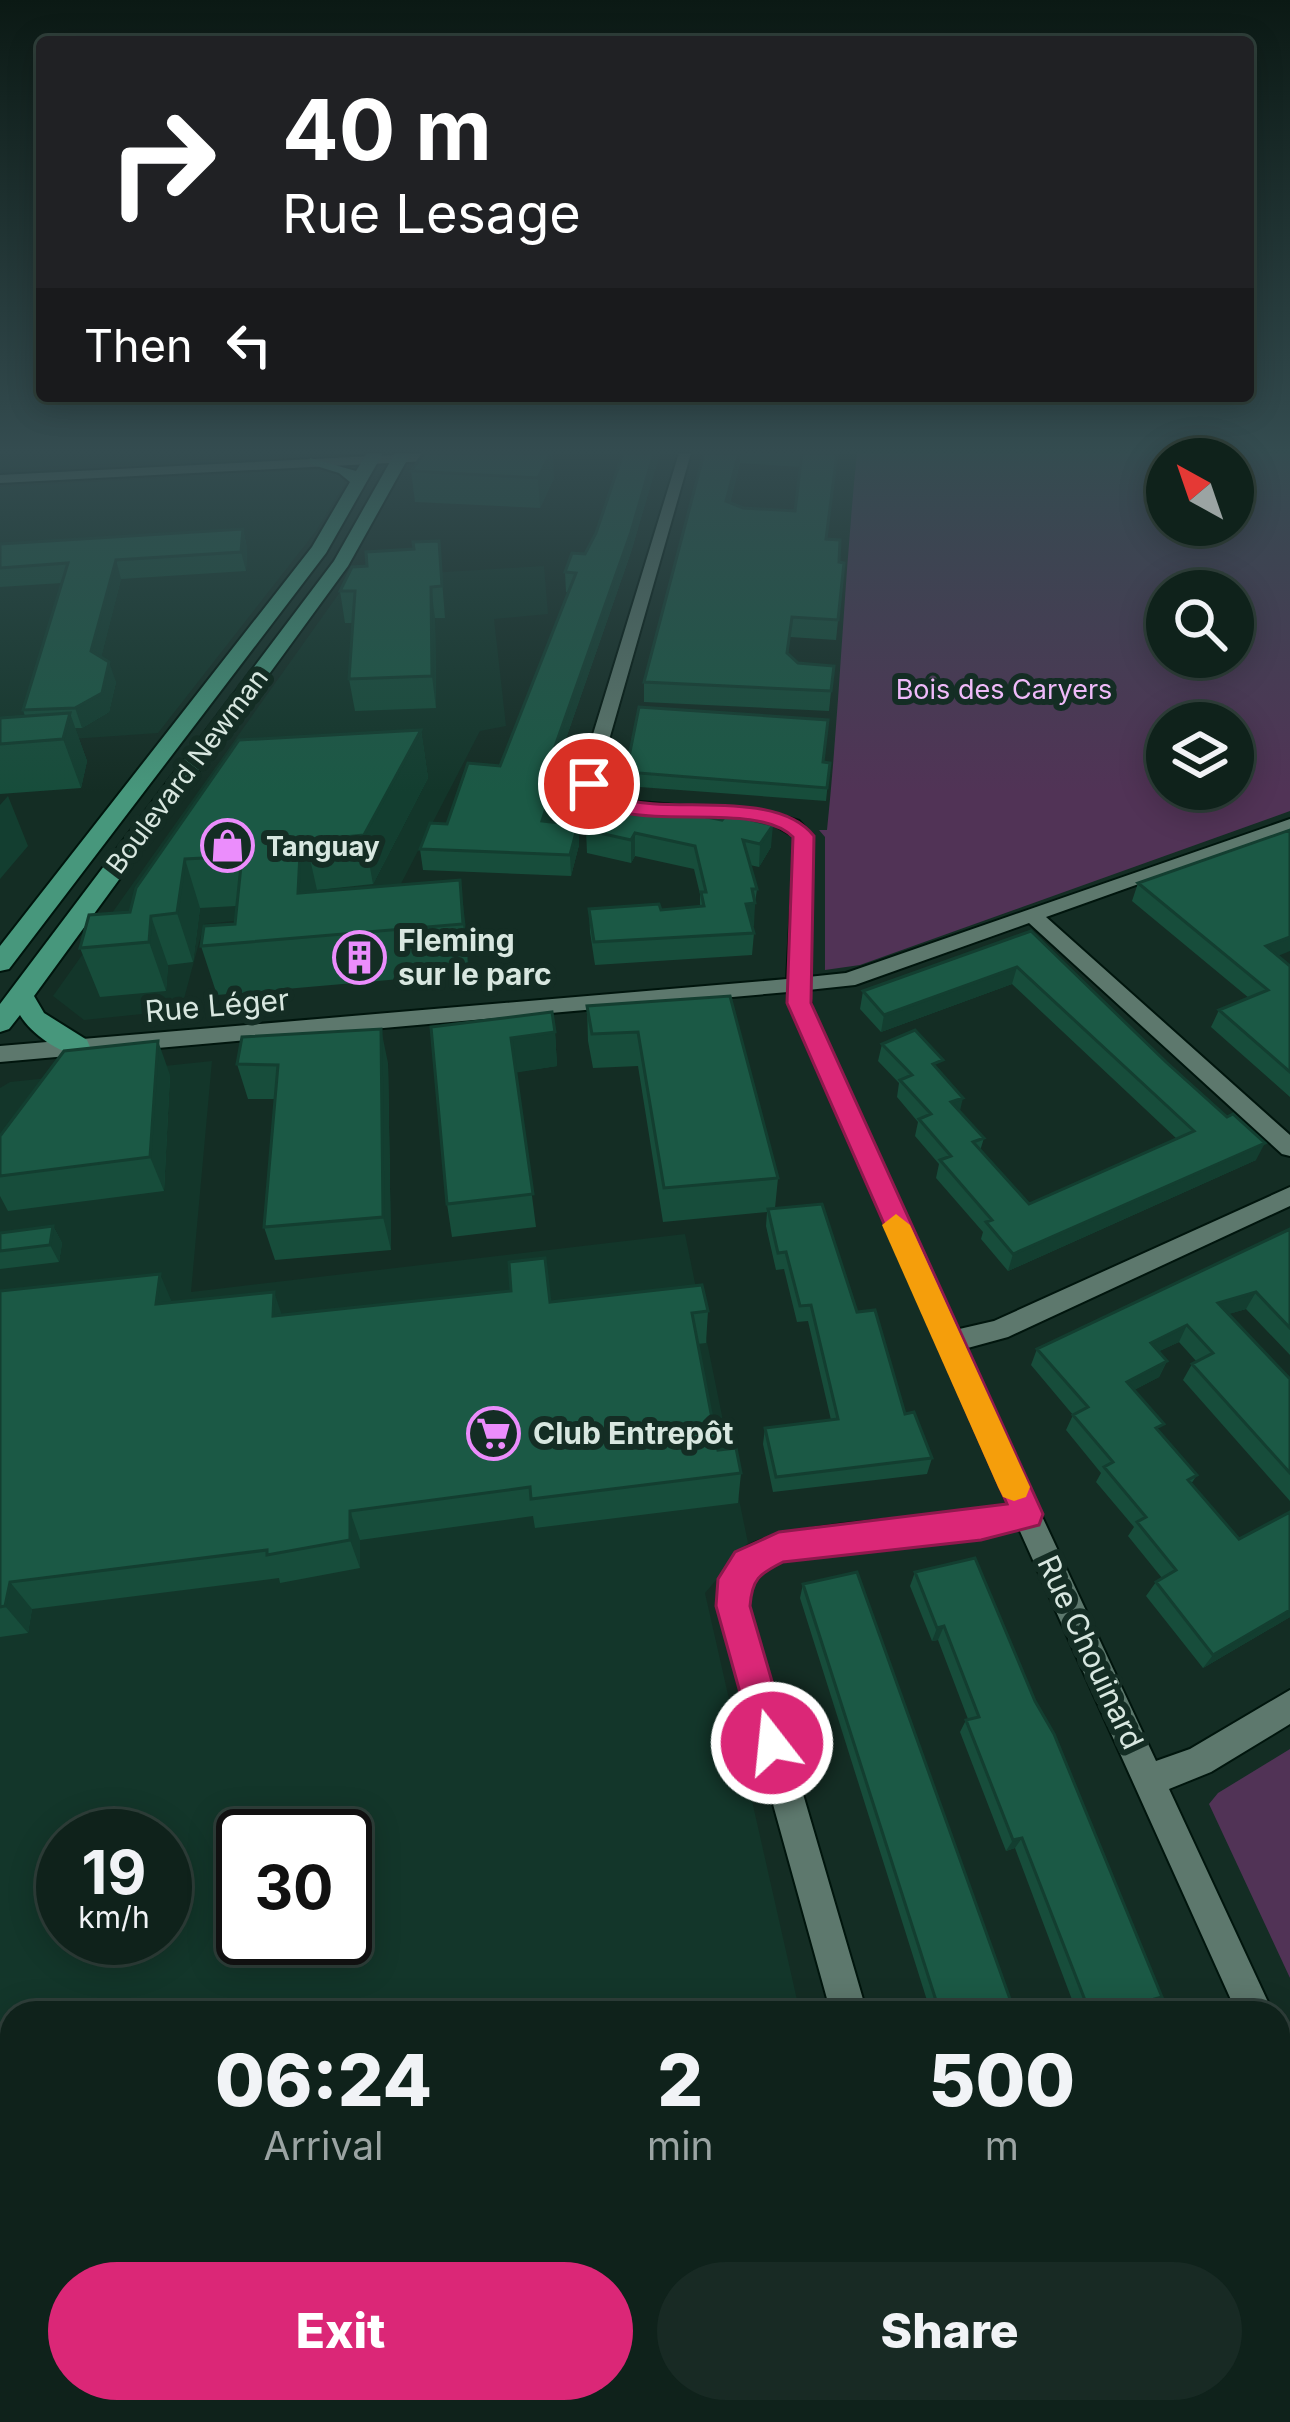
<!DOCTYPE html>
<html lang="en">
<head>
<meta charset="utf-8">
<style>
  :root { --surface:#0f221b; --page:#182a24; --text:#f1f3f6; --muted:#9ba4a3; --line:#2f3f3a; --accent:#db2777 }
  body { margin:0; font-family:Inter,sans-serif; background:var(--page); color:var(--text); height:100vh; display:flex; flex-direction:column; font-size:45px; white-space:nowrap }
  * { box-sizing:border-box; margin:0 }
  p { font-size:39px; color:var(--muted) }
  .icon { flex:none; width:66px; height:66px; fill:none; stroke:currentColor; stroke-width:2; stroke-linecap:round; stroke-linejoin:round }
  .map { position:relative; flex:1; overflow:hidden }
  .panel { position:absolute; left:0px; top:2001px; width:1290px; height:423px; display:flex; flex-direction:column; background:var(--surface); border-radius:36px 36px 0 0; box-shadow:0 6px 30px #0003,0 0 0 3px var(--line) }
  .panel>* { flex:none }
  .hud { position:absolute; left:36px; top:36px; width:1218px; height:366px; border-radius:12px; box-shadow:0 6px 30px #0003,0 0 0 3px var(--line); background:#202124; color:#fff; overflow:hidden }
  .needle { width:78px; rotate:320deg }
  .buttons { position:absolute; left:1146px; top:438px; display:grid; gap:24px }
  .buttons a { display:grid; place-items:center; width:108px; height:108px; border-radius:50%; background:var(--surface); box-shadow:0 6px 30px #0003,0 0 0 3px var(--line); font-size:60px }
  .speed { position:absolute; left:36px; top:1809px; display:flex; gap:24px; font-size:60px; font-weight:700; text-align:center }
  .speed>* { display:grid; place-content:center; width:156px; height:156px; border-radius:50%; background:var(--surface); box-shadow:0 6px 30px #0003,0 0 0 3px var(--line); line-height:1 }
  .speed small { font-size:30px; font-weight:400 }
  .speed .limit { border:6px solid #111; border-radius:18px; background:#fff; color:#111 }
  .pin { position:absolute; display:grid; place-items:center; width:102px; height:102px; color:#fff; margin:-51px; border:6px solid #fff; border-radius:50%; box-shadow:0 3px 12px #0007 }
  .me { position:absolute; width:132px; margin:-66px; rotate:344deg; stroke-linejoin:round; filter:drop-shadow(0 0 9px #0008) }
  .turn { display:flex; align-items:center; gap:42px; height:252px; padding:0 48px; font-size:54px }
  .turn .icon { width:156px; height:156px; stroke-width:2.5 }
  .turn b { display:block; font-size:84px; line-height:102px }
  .then { display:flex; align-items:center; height:114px; padding:0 48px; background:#0003; gap:24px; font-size:45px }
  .eta { display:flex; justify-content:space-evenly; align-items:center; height:204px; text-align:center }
  .eta b { font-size:72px; font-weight:800; line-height:84px }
  .cta { display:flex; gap:24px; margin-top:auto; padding:24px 48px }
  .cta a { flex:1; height:138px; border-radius:72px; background:var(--accent); color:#fff; font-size:48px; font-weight:800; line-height:138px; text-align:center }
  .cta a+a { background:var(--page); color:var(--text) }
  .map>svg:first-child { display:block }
</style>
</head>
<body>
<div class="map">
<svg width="1290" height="2422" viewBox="0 0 1290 2422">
  <rect width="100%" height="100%" fill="#142d24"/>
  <path fill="#13362a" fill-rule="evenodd" d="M 0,453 L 316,453 L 0,469 Z
    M 309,470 L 339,474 L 345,483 L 316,531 L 158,733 L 0,744 L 0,487 Z
    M 544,566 L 548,614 L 494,619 L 506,726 L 480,731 L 390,905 L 204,924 L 181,1010 L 84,1020 L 53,996 L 350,578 Z
    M 212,1061 L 191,1292 L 685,1234 L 748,1543 L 705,1593 L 800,2013 L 12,2013 L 12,2232 L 0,2234 L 0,1088 L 10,1082 ZM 63,1836 L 165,1836 L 165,1938 L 63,1938 ZM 243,1836 L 345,1836 L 345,1938 L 243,1938 Z"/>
  <path fill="#513356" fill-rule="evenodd" d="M 857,453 L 1290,453 L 1290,811 L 860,965 L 825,970 L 825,837 L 819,830 L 827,830 C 840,704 844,579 857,453 ZM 1167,459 L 1233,459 L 1233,525 L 1167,525 ZM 1167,591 L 1233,591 L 1233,657 L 1167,657 ZM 1167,723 L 1233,723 L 1233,789 L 1167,789 Z
    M 1290,1749 L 1290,1978 L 1209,1804 L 1218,1793 Z"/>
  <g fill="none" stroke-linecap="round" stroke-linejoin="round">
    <defs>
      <path id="minor" d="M 432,453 L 511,453 L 505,457 L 0,483 L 0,475 Z
        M 679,453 L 691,453 L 605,754 L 599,788 L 618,800 L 776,814 L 799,821 L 813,836 L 808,977 L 846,973 L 1290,819 L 1290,830 L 1046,917 L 1290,1135 L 1290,1156 L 1282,1154 L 1029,923 L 855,985 L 808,990 L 812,1008 L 955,1330 L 994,1321 L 1290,1187 L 1290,1206 L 1008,1337 L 964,1349 L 1156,1761 L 1190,1749 L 1290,1690 L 1290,1724 L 1211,1772 L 1169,1789 L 1273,2013 L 1237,2013 L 1019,1529 L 981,1538 L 779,1560 C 757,1570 748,1582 748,1606 L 867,2013 L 831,2013 L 718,1606 C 718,1584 726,1562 744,1549 C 780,1523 930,1517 981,1512 L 1008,1505 L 790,1008 L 788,992 L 0,1062 L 0,1046 L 787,979 L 795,837 L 773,824 L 614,810 L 581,790 L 587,754 Z
        M 1278,2040 L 1290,2045 L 1290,2095 L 1278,2090 Z
        M 1290,2100 L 1290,2138 L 1278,2140 L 1278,2102 Z
        M 12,2298 L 12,2338 L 0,2339 L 0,2299 Z
        M 145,2412 L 187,2412 L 186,2422 L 144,2422 Z"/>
      <path id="major" d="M 367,453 L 383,453 L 326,553 L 9,969 L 0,971 L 0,946 L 312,547 L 350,482 L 339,473 L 310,464 L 310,458 L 356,471 Z
        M 395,453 L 411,453 L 348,566 L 34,996 L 44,1013 L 87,1040 L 90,1047 L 87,1054 C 65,1059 31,1034 20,1015 L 9,1029 L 0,1032 L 0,1004 L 334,561 Z"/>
    </defs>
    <use href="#minor" stroke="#00150d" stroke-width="4"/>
    <use href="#major" stroke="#00150d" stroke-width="4"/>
    <use href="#minor" fill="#5d786d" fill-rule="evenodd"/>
    <use href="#major" fill="#47977c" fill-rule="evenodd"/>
  </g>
  <path fill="#174d3b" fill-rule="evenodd" d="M 623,453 L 660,453 L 631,552 L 555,770 L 558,770 L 559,791 L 549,822 L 578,825 L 579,845 L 571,876 L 423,870 L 420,849 L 447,824 L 500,766 L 569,592 L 566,592 L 565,572 L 585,554 L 596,533 Z
    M 704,453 L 837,453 L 827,539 L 839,562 L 844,563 L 836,640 L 790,637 L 788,654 L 831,691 L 829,711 L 644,702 L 644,682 ZM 740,463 L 801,467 L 795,511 L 743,508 L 730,503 Z
    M 411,471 L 554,478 L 540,508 L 415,502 Z
    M 243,529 L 247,548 L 246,571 L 121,579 L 101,657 L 116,682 L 109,712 L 82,728 L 75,728 L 87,761 L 81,788 L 0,794 L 0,718 L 25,716 L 23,710 L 62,583 L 0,587 L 0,544 Z
    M 439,541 L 445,618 L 435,618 L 436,708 L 355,711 L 349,679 L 353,623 L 345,623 L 340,591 L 367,566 Z
    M 421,730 L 428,778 L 373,884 L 317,890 L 316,892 L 460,880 L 469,973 L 217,995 L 201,946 L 235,924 L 236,906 L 200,908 L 193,962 L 168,965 L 166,991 L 100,997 L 80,948 L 130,912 L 239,740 Z
    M 823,762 L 830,763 L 826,801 L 626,786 L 626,772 Z
    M 604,804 L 771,847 L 759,867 L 750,865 L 757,889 L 752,926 L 754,933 L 752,955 L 595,965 L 590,932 L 589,909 L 661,910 L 700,906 L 700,894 L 694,869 L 635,856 L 631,863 L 587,853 L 586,830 Z
    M 1138,883 L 1278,956 L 1290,966 L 1290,1097 L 1211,1027 L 1219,1010 L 1249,998 L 1132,901 Z
    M 1031,931 L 1256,1160 L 1008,1271 L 981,1239 L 983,1232 L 936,1178 L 939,1164 L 915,1136 L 918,1122 L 897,1097 L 899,1083 L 878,1061 L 882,1044 L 940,1072 L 960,1111 L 984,1138 L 980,1151 L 1029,1204 L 1177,1139 L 1012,984 L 881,1032 L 860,1009 L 863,991 Z
    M 730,996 L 778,1178 L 775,1208 L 857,1312 L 905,1414 L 932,1458 L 927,1474 L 773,1492 L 763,1444 L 765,1428 L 831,1420 L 808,1321 L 797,1322 L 784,1269 L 776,1270 L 766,1226 L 767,1212 L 663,1222 L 638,1066 L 593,1068 L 588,1041 L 587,1006 Z
    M 431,1027 L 555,1032 L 557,1066 L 516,1072 L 536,1227 L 452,1237 L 447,1204 Z
    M 388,1063 L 391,1250 L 275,1260 L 264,1227 L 275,1099 L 248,1099 L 237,1064 Z
    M 170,1075 L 164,1191 L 8,1211 L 0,1196 L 0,1136 Z
    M 53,1226 L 62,1243 L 59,1262 L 0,1269 L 0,1232 Z
    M 1290,1229 L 1290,1355 L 1246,1309 L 1228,1314 L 1290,1379 L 1290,1501 L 1183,1380 L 1192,1364 L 1197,1362 L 1179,1342 L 1159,1351 L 1167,1361 L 1159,1377 L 1134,1390 L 1160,1432 L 1197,1475 L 1191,1484 L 1239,1539 L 1290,1512 L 1290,1617 L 1203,1668 L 1146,1596 L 1156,1582 L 1162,1578 L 1128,1536 L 1134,1527 L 1096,1482 L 1101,1473 L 1066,1430 L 1073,1415 L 1031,1365 L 1037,1349 Z
    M 0,1291 L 172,1303 L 282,1315 L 550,1302 L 708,1311 L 706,1343 L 697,1344 L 718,1450 L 741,1473 L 738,1503 L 535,1528 L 533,1516 L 360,1540 L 360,1568 L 280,1583 L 279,1578 L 32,1609 L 28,1633 L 0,1637 Z
    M 915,1572 L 1162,1997 L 1151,2005 L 1121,2013 L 1077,2013 L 1015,1848 L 1006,1851 L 960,1732 L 966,1720 L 968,1719 L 938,1640 L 932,1641 L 910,1586 Z
    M 803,1584 L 1015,2013 L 931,2013 L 800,1598 Z
    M 1290,2402 L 1290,2422 L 1280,2422 L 1276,2412 L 1278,2412 L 1278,2406 Z"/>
  <path fill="#133e30" d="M 551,453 L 553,453 L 554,478 L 540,508 L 538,478 Z
    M 654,453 L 660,453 L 631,552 L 548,790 L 547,769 Z
    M 739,453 L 740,453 L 740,463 L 725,520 L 726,501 Z
    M 243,529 L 247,548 L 246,571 L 241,552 Z
    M 116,560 L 121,579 L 98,670 L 91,651 Z
    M 431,587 L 435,618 L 436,708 L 432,676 Z
    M 109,662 L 116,682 L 109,712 L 82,728 L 75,708 Z
    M 70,713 L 87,761 L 81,788 L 63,739 Z
    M 421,730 L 428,778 L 373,884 L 364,835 Z
    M 558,770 L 559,791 L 543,842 L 542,821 Z
    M 8,796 L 28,846 L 0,879 L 0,805 Z
    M 578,825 L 579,845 L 571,876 L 570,855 Z
    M 773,825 L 771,847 L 759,867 L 760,844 Z
    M 635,833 L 635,856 L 631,863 L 631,840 Z
    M 306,841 L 317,890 L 311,902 L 298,893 L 300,853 Z
    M 185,859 L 200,908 L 193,962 L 177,913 Z
    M 460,880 L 466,929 L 469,973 L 463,924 Z
    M 755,903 L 754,926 L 745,927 L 746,904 Z
    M 151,916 L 168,965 L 166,991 L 149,942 Z
    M 1290,937 L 1290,951 L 1258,964 L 1266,946 Z
    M 1017,967 L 1012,984 L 881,1032 L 884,1015 Z
    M 381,1029 L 388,1063 L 391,1250 L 383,1217 Z
    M 555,1032 L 557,1066 L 514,1073 L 511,1038 Z
    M 158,1041 L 170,1075 L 164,1191 L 150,1157 Z
    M 963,1098 L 959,1115 L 951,1102 Z
    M 1265,1143 L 1256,1160 L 1008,1271 L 1013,1254 Z
    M 53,1226 L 62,1243 L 59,1262 L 50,1245 Z
    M 160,1274 L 174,1307 L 156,1304 Z
    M 274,1292 L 285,1324 L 273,1316 Z
    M 1256,1292 L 1246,1309 L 1209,1320 L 1218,1303 Z
    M 1187,1325 L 1179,1342 L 1143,1359 L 1151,1343 Z
    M 1167,1361 L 1159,1377 L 1119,1398 L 1127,1382 Z
    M 350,1511 L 360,1540 L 360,1568 L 350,1540 Z
    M 10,1582 L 32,1609 L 28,1633 L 5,1606 Z
    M 1290,1610 L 1290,1617 L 1203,1668 L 1213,1655 Z
    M 944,1626 L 938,1640 L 932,1641 L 937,1628 Z
    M 1022,1838 L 1015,1848 L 1006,1851 L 1013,1840 Z
    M 1162,1997 L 1151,2005 L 1121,2013 L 1104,2013 Z"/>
  <path fill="#1b5945" stroke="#133e30" stroke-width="3" d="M 424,453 L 551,453 L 538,478 L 411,471 Z
    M 623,453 L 654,453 L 631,532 L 547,769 L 558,770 L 542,821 L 578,825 L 570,855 L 420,849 L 430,823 L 447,824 L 468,763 L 500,766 L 576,573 L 565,572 L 572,553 L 585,554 L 596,533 Z
    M 704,453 L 739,453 L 726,501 L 743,508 L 795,511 L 802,453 L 837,453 L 826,539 L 840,540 L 839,562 L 844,563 L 838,620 L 792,617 L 787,653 L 798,663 L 834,666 L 831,691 L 644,682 Z
    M 243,529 L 241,552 L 116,560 L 91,651 L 109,662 L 102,693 L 75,708 L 23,710 L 68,563 L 0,568 L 0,544 Z
    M 439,541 L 442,586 L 431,587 L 432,676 L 349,679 L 355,591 L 340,591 L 352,567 L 367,566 L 366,552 L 414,549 L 413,542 Z
    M 639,707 L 828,720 L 823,762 L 830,763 L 827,788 L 626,772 Z
    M 70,713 L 63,739 L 0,744 L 0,718 Z
    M 421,730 L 364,835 L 306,841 L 300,853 L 298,893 L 460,880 L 463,924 L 201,946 L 204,926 L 235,924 L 242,856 L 185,859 L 177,913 L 151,916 L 149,942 L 80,948 L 89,915 L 130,912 L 136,888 L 239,740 Z
    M 604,804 L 656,814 L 659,809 L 669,809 L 722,820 L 727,814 L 773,825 L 760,844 L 743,840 L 757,889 L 752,889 L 755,903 L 746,904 L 754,933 L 594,942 L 589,909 L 659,904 L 661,910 L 704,906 L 701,892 L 706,892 L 695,846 L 635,833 L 631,840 L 586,830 Z
    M 1290,830 L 1290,937 L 1266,946 L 1290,966 L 1290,1072 L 1219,1010 L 1268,990 L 1138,883 Z
    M 1031,931 L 1166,1062 L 1227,1117 L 1233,1114 L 1265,1143 L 1013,1254 L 986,1222 L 992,1220 L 940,1160 L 951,1156 L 919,1119 L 931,1114 L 900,1080 L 912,1075 L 882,1044 L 915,1030 L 943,1060 L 933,1064 L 963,1098 L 951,1102 L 984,1138 L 973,1142 L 1029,1204 L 1194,1131 L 1017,967 L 884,1015 L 863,991 Z
    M 730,996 L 778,1178 L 664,1188 L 638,1032 L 592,1034 L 587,1006 Z
    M 552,1012 L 555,1032 L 511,1038 L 533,1194 L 447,1204 L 431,1027 Z
    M 381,1029 L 383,1217 L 264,1227 L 278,1065 L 237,1064 L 242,1037 Z
    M 158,1041 L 150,1157 L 0,1176 L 0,1136 L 64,1051 Z
    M 822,1204 L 857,1312 L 875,1310 L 905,1414 L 914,1412 L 932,1458 L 776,1477 L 765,1428 L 838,1419 L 811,1305 L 800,1306 L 786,1252 L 778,1253 L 768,1209 Z
    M 53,1226 L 50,1245 L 0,1251 L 0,1233 Z
    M 1290,1229 L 1290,1328 L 1256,1292 L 1218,1303 L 1290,1379 L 1290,1473 L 1192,1364 L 1213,1353 L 1187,1325 L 1151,1343 L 1167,1361 L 1127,1382 L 1164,1424 L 1156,1428 L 1197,1475 L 1188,1480 L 1239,1539 L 1290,1512 L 1290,1610 L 1213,1655 L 1156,1582 L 1176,1570 L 1137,1522 L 1146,1517 L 1104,1467 L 1113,1462 L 1073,1415 L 1088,1407 L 1037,1349 Z
    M 545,1258 L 550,1302 L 702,1285 L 708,1311 L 692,1313 L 718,1450 L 736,1448 L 741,1473 L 531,1499 L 530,1487 L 350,1511 L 350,1540 L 267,1555 L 267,1550 L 10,1582 L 5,1606 L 0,1607 L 0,1291 L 160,1274 L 156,1304 L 274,1292 L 273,1316 L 511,1291 L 509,1262 Z
    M 975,1558 L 1035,1701 L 1054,1734 L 1162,1997 L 1104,2013 L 1090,2013 L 1022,1838 L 1013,1840 L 966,1720 L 979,1717 L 944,1626 L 937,1628 L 915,1572 Z
    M 857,1572 L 1015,2013 L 940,2013 L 803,1584 Z
    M 1290,2256 L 1290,2358 L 1280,2361 L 1278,2356 L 1278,2259 Z
    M 340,2412 L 395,2412 L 394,2415 L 410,2412 L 1145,2412 L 1086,2422 L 339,2422 Z"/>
  <linearGradient id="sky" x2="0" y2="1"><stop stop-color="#0b1914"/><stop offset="0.57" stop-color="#344c50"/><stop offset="1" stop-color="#344c50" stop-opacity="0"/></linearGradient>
  <rect width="1290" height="792" fill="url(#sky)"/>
  <path fill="#db2777" stroke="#8e194d" stroke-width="3" d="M 589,778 C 600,783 604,794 618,798 C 672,815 776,788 814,836 L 811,1003 L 1043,1514 L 1039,1525 L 981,1540 L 783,1562 C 759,1574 752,1579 750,1606 L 790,1743 L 785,1756 L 772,1761 L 759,1756 L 754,1743 L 716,1606 L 718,1579 L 735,1552 L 779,1532 L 1007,1504 L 787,1003 L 793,837 C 750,794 605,844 579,784 Z"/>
  <path fill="#f59e0b" d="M 896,1214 L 910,1225 L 1030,1487 L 1026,1497 L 1014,1501 L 1003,1497 L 998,1487 L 882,1225 Z"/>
  <defs>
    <symbol id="shop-ring" viewBox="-11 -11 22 22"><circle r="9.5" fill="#142d24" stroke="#eb8dfc" stroke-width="1.5"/><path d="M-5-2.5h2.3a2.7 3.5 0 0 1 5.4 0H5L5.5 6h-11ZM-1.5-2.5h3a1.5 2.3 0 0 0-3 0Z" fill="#eb8dfc"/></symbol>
    <symbol id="building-ring" viewBox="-11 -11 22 22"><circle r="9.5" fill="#142d24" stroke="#eb8dfc" stroke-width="1.5"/><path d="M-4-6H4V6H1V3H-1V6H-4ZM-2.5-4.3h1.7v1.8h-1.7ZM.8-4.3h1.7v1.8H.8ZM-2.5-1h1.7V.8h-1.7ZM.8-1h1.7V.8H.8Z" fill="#eb8dfc"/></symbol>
    <symbol id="supermarket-ring" viewBox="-11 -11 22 22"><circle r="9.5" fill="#142d24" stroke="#eb8dfc" stroke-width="1.5"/><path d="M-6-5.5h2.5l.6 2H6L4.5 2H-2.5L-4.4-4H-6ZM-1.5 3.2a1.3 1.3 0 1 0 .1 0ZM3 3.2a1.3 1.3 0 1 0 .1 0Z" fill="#eb8dfc"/></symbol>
  </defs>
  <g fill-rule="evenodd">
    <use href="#shop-ring" x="198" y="816" width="59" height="59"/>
    <use href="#building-ring" x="330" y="928" width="59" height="59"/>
    <use href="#supermarket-ring" x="464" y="1404" width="59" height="59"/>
  </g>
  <g text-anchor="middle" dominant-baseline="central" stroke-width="12" stroke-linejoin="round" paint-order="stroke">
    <g font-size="27" fill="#efbaf9" stroke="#142d24">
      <text x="1004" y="689">Bois des Caryers</text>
    </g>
    <g font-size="27" fill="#d8e7e0" stroke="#142d24">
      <text transform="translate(187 771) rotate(-53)">Boulevard Newman</text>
    </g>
    <g font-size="27" font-weight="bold" fill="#d8e7e0" stroke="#142d24" text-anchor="start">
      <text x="266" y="846">Tanguay</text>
    </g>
    <g font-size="30" font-weight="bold" fill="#d8e7e0" stroke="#142d24" text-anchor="start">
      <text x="398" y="940">Fleming<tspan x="398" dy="34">sur le parc</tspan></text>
      <text x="533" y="1433">Club Entrepôt</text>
    </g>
    <g font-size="30" fill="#d8e7e0" stroke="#142d24">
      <text transform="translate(217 1005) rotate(-5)">Rue Léger</text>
      <text transform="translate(1091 1652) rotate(65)">Rue Chouinard</text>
    </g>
  </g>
</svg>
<div class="buttons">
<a><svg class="needle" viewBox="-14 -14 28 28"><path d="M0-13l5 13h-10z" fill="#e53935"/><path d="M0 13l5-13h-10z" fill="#9ba4a3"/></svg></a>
<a><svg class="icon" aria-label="search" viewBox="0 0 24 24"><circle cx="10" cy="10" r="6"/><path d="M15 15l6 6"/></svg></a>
<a><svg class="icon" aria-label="layers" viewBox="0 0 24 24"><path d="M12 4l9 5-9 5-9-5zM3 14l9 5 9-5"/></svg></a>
</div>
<div class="speed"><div>19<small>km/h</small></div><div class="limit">30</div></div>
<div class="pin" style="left:589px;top:784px;background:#d93025"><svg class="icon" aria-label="arrive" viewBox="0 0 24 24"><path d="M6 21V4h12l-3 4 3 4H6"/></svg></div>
<svg class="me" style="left:772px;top:1743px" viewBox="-20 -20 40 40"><circle r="17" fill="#db2777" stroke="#fff" stroke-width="3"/><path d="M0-11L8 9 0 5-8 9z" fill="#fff"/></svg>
<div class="hud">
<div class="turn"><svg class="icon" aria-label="right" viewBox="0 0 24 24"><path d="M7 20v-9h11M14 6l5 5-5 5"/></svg><div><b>40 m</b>Rue Lesage</div></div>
<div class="then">Then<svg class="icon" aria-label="left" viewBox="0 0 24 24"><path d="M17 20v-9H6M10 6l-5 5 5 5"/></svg></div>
</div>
<section class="panel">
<div class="eta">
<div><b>06:24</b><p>Arrival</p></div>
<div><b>2</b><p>min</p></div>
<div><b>500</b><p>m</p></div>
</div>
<div class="cta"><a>Exit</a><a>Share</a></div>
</section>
</div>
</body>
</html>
